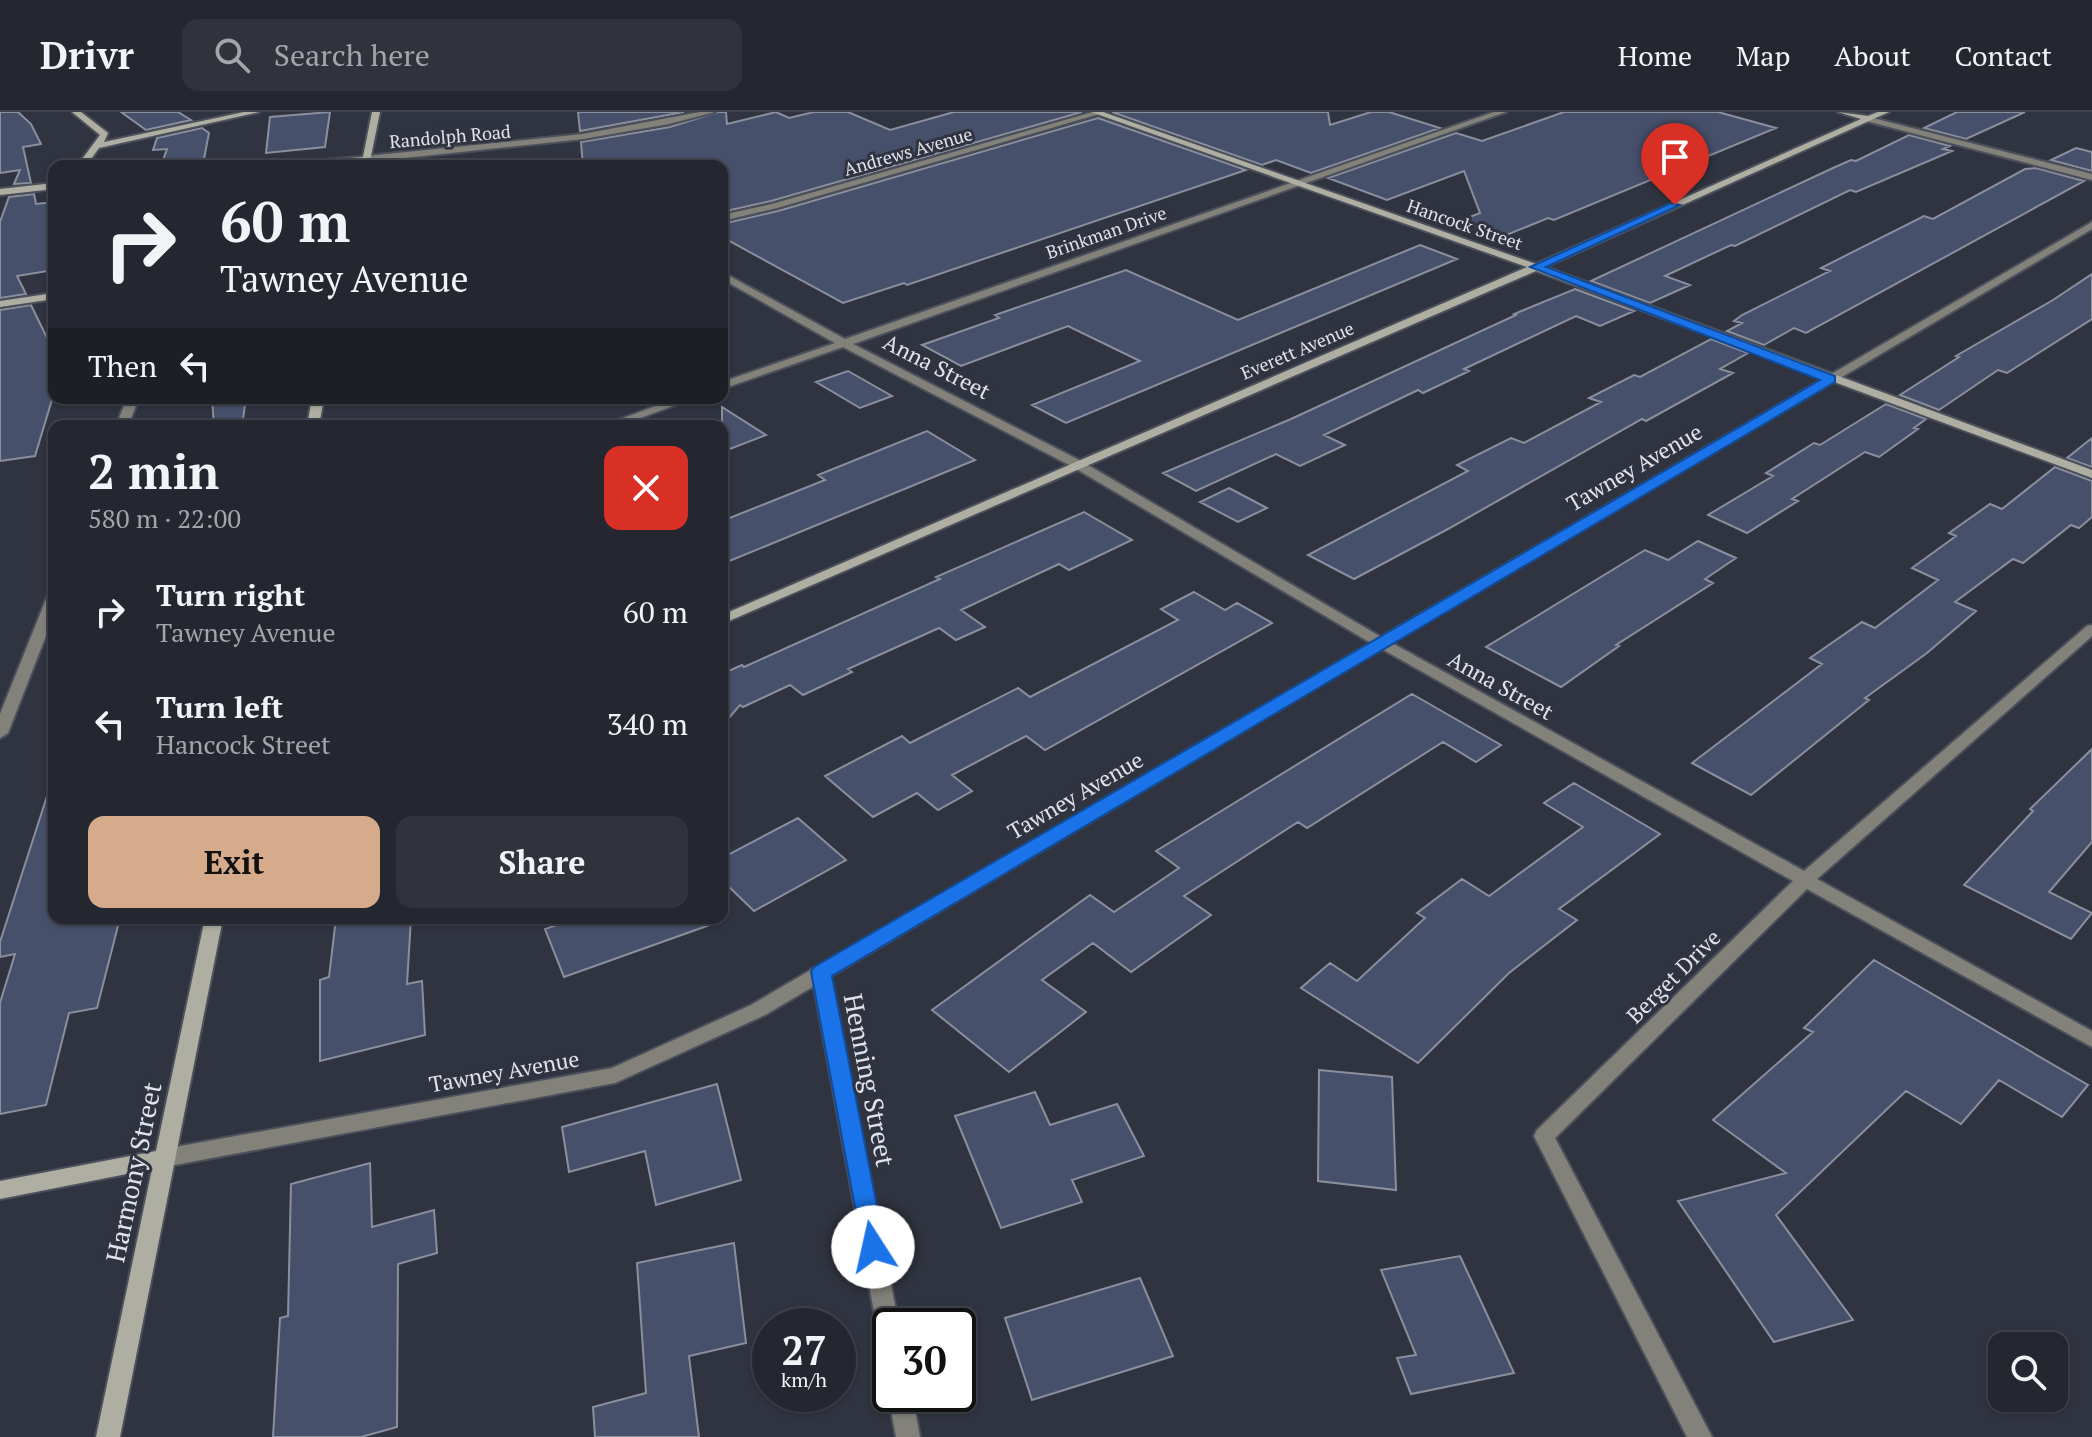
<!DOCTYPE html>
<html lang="en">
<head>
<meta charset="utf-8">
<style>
  :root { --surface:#242730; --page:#30333c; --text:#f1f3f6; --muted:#a3a5ab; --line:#41444c; --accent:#d6ab8b }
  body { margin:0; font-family:"PT Serif",serif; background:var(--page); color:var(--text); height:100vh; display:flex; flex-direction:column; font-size:30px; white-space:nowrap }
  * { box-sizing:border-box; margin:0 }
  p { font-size:26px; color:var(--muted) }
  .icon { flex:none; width:44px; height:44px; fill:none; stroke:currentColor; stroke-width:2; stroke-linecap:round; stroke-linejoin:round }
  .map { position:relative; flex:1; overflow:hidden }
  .sheet { position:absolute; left:48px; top:308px; width:680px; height:504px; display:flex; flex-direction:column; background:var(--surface); border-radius:16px; box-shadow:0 2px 6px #0004,0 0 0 2px var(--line) }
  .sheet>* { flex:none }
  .hud { position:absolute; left:48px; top:48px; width:680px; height:244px; border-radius:16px; box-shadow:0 2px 6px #0004,0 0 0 2px var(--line); background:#242730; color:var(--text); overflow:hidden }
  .fabs { position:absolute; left:1988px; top:1220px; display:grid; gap:16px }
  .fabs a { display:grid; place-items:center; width:80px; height:80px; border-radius:16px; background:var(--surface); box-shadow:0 2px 6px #0004,0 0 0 2px var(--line); font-size:40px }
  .speed { position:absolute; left:752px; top:1196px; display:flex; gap:16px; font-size:40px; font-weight:700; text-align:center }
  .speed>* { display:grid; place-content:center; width:104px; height:104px; border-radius:50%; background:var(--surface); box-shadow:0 2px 6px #0004,0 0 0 2px var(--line); line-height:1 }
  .speed small { font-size:20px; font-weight:400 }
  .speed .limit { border:4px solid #111; border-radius:12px; background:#fff; color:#111 }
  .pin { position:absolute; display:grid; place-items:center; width:68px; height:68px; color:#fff; margin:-82px -34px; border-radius:50% 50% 50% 0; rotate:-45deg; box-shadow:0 0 8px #0007 }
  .pin .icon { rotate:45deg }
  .me { position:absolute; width:88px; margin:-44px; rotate:350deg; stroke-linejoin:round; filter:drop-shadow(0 0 6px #0008) }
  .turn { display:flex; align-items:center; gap:28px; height:168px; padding:0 40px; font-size:36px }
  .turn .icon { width:104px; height:104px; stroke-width:2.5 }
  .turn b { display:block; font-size:56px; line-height:68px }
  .then { display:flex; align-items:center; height:76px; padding:0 40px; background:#0003; gap:16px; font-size:30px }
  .round { display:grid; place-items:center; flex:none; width:84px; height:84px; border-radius:16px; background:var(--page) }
  .overview { display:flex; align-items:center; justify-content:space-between; height:136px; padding:0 40px }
  h1 { font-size:48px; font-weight:700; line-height:60px }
  .primary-button { display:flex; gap:16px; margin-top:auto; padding:16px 40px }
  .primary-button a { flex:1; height:92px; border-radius:16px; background:var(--accent); color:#111; font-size:32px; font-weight:700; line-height:92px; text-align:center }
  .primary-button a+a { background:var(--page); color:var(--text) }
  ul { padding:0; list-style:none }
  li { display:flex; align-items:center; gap:24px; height:112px; padding:0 40px }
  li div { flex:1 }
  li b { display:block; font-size:30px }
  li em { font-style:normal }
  header { display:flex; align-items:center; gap:48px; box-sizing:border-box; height:112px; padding:0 40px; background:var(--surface); border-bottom:2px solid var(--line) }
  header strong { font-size:38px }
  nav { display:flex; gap:44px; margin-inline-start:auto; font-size:28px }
  .search { width:560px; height:72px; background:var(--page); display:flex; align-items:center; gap:20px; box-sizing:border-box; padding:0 28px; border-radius:16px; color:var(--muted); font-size:30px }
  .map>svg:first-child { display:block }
</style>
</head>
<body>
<header>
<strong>Drivr</strong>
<div class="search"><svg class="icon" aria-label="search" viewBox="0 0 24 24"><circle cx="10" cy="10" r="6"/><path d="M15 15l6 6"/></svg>Search here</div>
<nav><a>Home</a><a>Map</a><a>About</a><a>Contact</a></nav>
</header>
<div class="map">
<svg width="2092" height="1325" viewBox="0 0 2092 1325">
  <rect width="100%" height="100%" fill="#303440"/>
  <path fill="#47506b" stroke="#8a8f9d" stroke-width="2" d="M 0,0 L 18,0 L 31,12 L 41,32 L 23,35 L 31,71 L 14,72 L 20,58 L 0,61 Z
    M 121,0 L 178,0 L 191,8 L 146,18 Z
    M 330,0 L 325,35 L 266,41 L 270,5 Z
    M 578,0 L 684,0 L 580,19 Z
    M 718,0 L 726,0 L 727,12 L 776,0 L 789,6 L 814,0 L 848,0 L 890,18 L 954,0 L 1082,0 L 771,89 L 722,100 L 722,54 L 583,54 L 581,30 L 670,15 Z
    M 1112,0 L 1328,0 L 1330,13 L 1371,0 L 1389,0 L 1440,16 L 1311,61 L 1276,48 L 1262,53 Z
    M 1564,0 L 1718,0 L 1776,16 L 1554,108 L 1548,106 L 1504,124 L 1460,109 L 1480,101 L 1464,59 L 1387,88 L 1328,66 L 1456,21 L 1482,29 Z
    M 1957,0 L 2025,0 L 1966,27 L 1924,16 Z
    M 1098,6 L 1246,58 L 907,173 L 904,171 L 843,191 L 722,125 L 722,112 L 778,99 Z
    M 202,16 L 209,21 L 204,47 L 162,51 L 167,37 L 153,38 L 157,26 Z
    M 1909,23 L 1950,34 L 1943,37 L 1952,39 L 1856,80 L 1850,78 L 1735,134 L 1731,133 L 1665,164 L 1690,173 L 1650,191 L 1591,169 L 1833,56 L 1851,48 L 1856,49 Z
    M 2076,36 L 2092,40 L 2092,59 L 2051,48 Z
    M 2036,56 L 2084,69 L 1806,221 L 1794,216 L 1764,233 L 1727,219 L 1742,211 L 1734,209 L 1742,203 L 1830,159 L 1821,156 L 1924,104 L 1933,107 L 2025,57 Z
    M 34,82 L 36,92 L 54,90 L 54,158 L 17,164 L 26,182 L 0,186 L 0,110 L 9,85 Z
    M 1420,133 L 1457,147 L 1066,311 L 1032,293 L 1140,249 L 1068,214 L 961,254 L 922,233 L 999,206 L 995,203 L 1126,158 L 1238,208 Z
    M 2092,162 L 2092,207 L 2007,261 L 1998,258 L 1939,298 L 1900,283 L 1959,245 L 1956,244 L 2053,188 Z
    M 1575,177 L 1634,199 L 1600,214 L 1576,204 L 1464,257 L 1469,259 L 1423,281 L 1418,278 L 1324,323 L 1345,333 L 1300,354 L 1276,342 L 1196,379 L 1163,361 L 1291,307 L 1516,203 L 1514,202 Z
    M 31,193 L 50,232 L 54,281 L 35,344 L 0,349 L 0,198 Z
    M 1711,227 L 1748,241 L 1720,257 L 1733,261 L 1646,309 L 1642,307 L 1448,417 L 1354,467 L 1308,443 L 1468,359 L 1457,353 L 1511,326 L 1524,331 L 1601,290 L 1589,286 L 1634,263 L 1640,265 Z
    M 848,259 L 892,284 L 860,296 L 816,270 Z
    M 212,286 L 246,286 L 242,314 L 214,314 Z
    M 1886,292 L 1926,307 L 1914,316 L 1918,317 L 1879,345 L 1865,340 L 1792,387 L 1798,389 L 1747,421 L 1708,403 L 1773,364 L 1766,361 L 1814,331 L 1820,333 Z
    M 722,295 L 766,323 L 722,340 Z
    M 927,319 L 975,348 L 722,452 L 722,409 L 825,368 L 818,363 Z
    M 2092,326 L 2092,355 L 2067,346 Z
    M 2055,355 L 2092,369 L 2092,405 L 2079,416 L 2071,413 L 2023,451 L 2013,447 L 1955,490 L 1976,499 L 1927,541 L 1865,586 L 1869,588 L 1751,683 L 1692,651 L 1822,552 L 1810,546 L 1862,510 L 1875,516 L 1938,468 L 1912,456 L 1956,424 L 1949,421 L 1990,392 L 2002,397 Z
    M 1229,376 L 1267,396 L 1238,410 L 1200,390 Z
    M 1084,400 L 1132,428 L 1069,458 L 1059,452 L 961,498 L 985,515 L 956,528 L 939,516 L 848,557 L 852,560 L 803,583 L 790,573 L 743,595 L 740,593 L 722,614 L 722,562 L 742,553 L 744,555 L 940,467 L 936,465 Z
    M 1698,429 L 1736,446 L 1705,467 L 1713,471 L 1616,533 L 1619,534 L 1561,575 L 1486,535 L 1645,438 L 1668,448 Z
    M 1194,480 L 1225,498 L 1237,491 L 1272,511 L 1045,638 L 1026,624 L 952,663 L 972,679 L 938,698 L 917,681 L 873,705 L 825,664 L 902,624 L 910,631 L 1018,576 L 1030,585 L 1178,508 L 1161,497 Z
    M 1412,582 L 1501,633 L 1476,650 L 1443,630 L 1307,716 L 1298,710 L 1184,784 L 1211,803 L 1131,860 L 1093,831 L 1042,868 L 1086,900 L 1009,960 L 932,898 L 1090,783 L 1114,800 L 1179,756 L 1156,739 Z
    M 2092,637 L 2092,730 L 2049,780 L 2092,801 L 2071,827 L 1964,773 L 2033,699 L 2030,697 Z
    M 1574,671 L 1660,722 L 1559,797 L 1577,808 L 1509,861 L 1418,951 L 1301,876 L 1330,851 L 1357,869 L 1425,806 L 1417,801 L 1462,767 L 1489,784 L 1583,715 L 1544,691 Z
    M 47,684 L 54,685 L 54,806 L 120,806 L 97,896 L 69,901 L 46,993 L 0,1002 L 0,891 L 15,842 L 0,845 L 0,830 Z
    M 798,706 L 846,748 L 754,799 L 722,768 L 722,746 Z
    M 336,806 L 411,806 L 407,872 L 422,869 L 425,923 L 320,949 L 320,868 L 329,865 Z
    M 577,806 L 717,806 L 718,810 L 564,865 L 545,817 Z
    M 1874,848 L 2088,973 L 2062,1005 L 1999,968 L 1961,1012 L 1906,979 L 1776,1103 L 1853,1208 L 1774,1230 L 1678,1089 L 1786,1061 L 1713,1008 L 1813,920 L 1804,916 Z
    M 1319,958 L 1392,965 L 1396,1078 L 1318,1069 Z
    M 717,972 L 741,1068 L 656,1093 L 645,1039 L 569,1060 L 562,1015 Z
    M 1035,980 L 1050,1013 L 1117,992 L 1144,1044 L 1072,1068 L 1082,1090 L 1001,1116 L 955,1004 Z
    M 370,1051 L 372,1115 L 434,1098 L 437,1141 L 398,1152 L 397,1315 L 361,1325 L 273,1325 L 280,1206 L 288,1204 L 291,1072 Z
    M 734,1131 L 746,1231 L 689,1244 L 699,1325 L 595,1325 L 593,1295 L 646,1281 L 637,1151 Z
    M 1460,1144 L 1514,1261 L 1411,1282 L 1397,1246 L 1416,1243 L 1381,1158 Z
    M 1140,1166 L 1173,1244 L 1032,1288 L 1005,1206 Z"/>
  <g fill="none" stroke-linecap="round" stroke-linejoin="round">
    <defs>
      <path id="street" d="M 700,0 L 715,0 L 669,12 L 583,27 L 367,50 L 363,47 L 367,44 L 583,22 Z
        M 1093,0 L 1106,0 L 777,96 L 722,109 L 722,103 L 772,92 Z
        M 1494,0 L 1506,0 L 853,232 L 1081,349 L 1381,525 L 2092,110 L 2092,117 L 1392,531 L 1804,759 L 2087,514 L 2092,513 L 2092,524 L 1817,767 L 2092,919 L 2092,935 L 1807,777 L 1555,1026 L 1712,1325 L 1687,1325 L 1534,1024 L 1537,1018 L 1793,769 L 1382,537 L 831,864 L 899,1214 L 890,1214 L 890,1237 L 882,1234 L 879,1227 L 814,874 L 765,903 L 615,971 L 164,1055 L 157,1052 L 154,1046 L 157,1040 L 164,1037 L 612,956 L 751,893 L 1371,531 L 1073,355 L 843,235 L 722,277 L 722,270 L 835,231 L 722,167 L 722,160 L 845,227 Z
        M 1869,5 L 2092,62 L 2092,68 L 1866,9 Z
        M 127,286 L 139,286 L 128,314 L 116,314 Z
        M 677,286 L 694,286 L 619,314 L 602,314 Z
        M 54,481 L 54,503 L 8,621 L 0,626 L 0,602 L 47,485 Z
        M 890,1278 L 890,1282 L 912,1282 L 920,1325 L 896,1325 L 888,1282 Z"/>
      <path id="secondary" d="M 72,0 L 81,0 L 108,21 L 104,30 L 244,0 L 259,0 L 99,36 L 86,54 L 77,54 L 100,23 Z
        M 372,0 L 380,0 L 369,54 L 361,54 L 361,50 L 280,54 L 284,51 L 363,45 Z
        M 1091,0 L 1103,0 L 1536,152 L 1861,7 L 1838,0 L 1868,4 L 1878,0 L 1889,0 L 1545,155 L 2092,358 L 2092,366 L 1536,159 L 722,512 L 722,503 L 1527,155 Z
        M 54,71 L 54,77 L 0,83 L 0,77 Z
        M 54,181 L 54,187 L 0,195 L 0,189 Z
        M 312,286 L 324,286 L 319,314 L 307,314 Z
        M 205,806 L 223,806 L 120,1325 L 96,1325 L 152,1057 L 0,1087 L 0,1069 L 156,1039 Z"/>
    </defs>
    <use href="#street" stroke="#4c505b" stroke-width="4"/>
    <use href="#secondary" stroke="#4c505b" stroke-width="4"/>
    <use href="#street" fill="#82827b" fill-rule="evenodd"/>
    <use href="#secondary" fill="#aeaea3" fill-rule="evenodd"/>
  </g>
  <path fill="#1a73e8" stroke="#114b97" stroke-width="2" d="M 1671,91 L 1680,93 L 1546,155 L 1835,264 L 1835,270 L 832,864 L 885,1135 L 882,1143 L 873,1146 L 864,1143 L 811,860 L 814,855 L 1820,268 L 1530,155 Z"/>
  <g text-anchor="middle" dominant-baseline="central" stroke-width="6" stroke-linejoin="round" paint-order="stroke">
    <g font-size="18" fill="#e0e3ea" stroke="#303440">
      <text transform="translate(450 24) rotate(-5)">Randolph Road</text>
      <text transform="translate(908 39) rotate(-16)">Andrews Avenue</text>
      <text transform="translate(1465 112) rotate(19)">Hancock Street</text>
      <text transform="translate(1106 120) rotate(-19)">Brinkman Drive</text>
      <text transform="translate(1297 238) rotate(-23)">Everett Avenue</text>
    </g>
    <g font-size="22" fill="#e0e3ea" stroke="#303440">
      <text transform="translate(937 254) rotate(27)">Anna Street</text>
      <text transform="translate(1634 355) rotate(-30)">Tawney Avenue</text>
      <text transform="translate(1501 573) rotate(29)">Anna Street</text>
      <text transform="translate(1075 683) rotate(-30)">Tawney Avenue</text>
      <text transform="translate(1673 864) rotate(-45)">Berget Drive</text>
      <text transform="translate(504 959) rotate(-10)">Tawney Avenue</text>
    </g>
    <g font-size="26" fill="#e0e3ea" stroke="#303440">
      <text transform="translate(870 968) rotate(79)">Henning Street</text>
      <text transform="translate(133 1060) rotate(-78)">Harmony Street</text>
    </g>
  </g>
</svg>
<div class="fabs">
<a><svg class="icon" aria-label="search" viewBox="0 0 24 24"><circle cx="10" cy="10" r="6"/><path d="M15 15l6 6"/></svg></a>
</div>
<div class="speed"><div>27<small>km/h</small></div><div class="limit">30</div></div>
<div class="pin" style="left:1675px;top:93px;background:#d93025"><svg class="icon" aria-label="arrive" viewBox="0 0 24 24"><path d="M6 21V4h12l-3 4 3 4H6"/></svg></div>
<svg class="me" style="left:873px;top:1135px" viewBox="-20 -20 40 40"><circle r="19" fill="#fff"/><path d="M0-13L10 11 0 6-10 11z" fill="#1a73e8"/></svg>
<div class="hud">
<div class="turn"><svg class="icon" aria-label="right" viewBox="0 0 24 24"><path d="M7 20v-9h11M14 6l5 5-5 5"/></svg><div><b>60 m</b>Tawney Avenue</div></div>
<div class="then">Then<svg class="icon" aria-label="left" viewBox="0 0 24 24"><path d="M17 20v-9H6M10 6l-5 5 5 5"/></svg></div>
</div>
<section class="sheet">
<div class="overview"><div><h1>2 min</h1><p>580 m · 22:00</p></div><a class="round" style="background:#d93025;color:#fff"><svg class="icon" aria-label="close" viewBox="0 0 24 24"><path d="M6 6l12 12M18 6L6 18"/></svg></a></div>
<ul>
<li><svg class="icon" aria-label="right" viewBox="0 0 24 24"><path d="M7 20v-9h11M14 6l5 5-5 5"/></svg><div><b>Turn right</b><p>Tawney Avenue</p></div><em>60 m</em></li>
<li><svg class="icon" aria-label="left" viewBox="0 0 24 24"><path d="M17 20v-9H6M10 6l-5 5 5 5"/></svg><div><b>Turn left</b><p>Hancock Street</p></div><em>340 m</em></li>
</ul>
<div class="primary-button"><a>Exit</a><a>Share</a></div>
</section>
</div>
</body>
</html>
